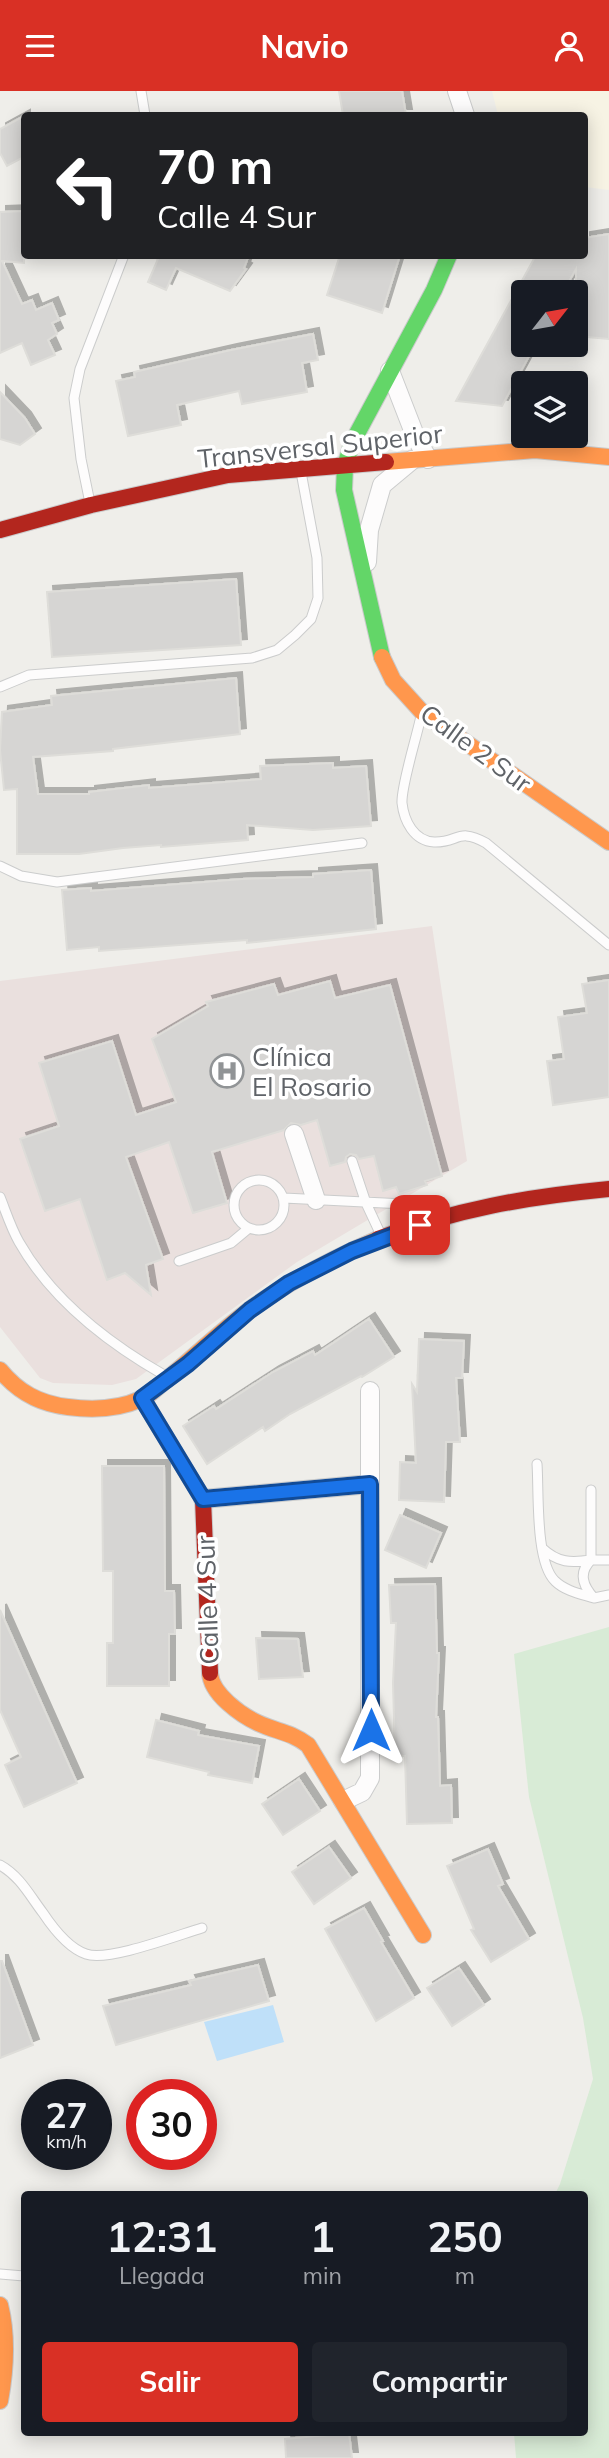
<!DOCTYPE html>
<html lang="es">
<head>
<meta charset="utf-8">
<style>
  :root { --surface:#171b24; --page:#20242c; --text:#f1f3f6; --muted:#9ea1a6; --accent:#d93025 }
  body { margin:0; font-family:Mulish,sans-serif; background:var(--page); color:var(--text); height:100vh; display:flex; flex-direction:column; font-size:26px; white-space:nowrap }
  * { box-sizing:border-box; margin:0 }
  p { font-size:23px; color:var(--muted) }
  .icon { flex:none; width:38px; height:38px; fill:none; stroke:currentColor; stroke-width:2; stroke-linecap:round; stroke-linejoin:round }
  .map { position:relative; flex:1; overflow:hidden }
  .sheet { position:absolute; left:21px; top:2100px; width:567px; height:245px; display:flex; flex-direction:column; background:var(--surface); border-radius:7px; box-shadow:0 4px 18px #0003 }
  .sheet>* { flex:none }
  .hud { position:absolute; left:21px; top:21px; width:567px; height:147px; border-radius:7px; box-shadow:0 4px 18px #0003; background:#202124; color:#fff; overflow:hidden }
  .needle { width:46px; rotate:59deg }
  .fabs { position:absolute; left:511px; top:189px; display:grid; gap:14px }
  .fabs a { display:grid; place-items:center; width:77px; height:77px; border-radius:7px; background:var(--surface); box-shadow:0 4px 18px #0003; font-size:35px }
  .speed { position:absolute; left:21px; top:1988px; display:flex; gap:14px; font-size:35px; font-weight:700; text-align:center }
  .speed>* { display:grid; place-content:center; width:91px; height:91px; border-radius:50%; background:var(--surface); box-shadow:0 4px 18px #0003; line-height:1 }
  .speed small { font-size:18px; font-weight:400 }
  .speed .limit { border:10px solid #d22; background:#fff; color:#111 }
  .pin { position:absolute; display:grid; place-items:center; width:60px; height:60px; color:#fff; margin:-30px; border-radius:14px; box-shadow:0 4px 10px #0006 }
  .me { position:absolute; width:77px; margin:-38px; rotate:0deg; stroke-linejoin:round; filter:drop-shadow(0 0 5px #0008) }
  .turn { display:flex; align-items:center; gap:24px; height:147px; padding:0 21px; font-size:32px }
  .turn .icon { width:91px; height:91px; stroke-width:2.5 }
  .turn b { display:block; font-size:49px; line-height:60px }
  .eta { display:flex; justify-content:space-evenly; align-items:center; height:119px; text-align:center }
  .eta b { font-size:42px; font-weight:700; line-height:49px }
  .button { display:flex; gap:14px; margin-top:auto; padding:14px 21px }
  .button a { flex:1; height:80px; border-radius:7px; background:var(--accent); color:#fff; font-size:28px; font-weight:700; line-height:80px; text-align:center }
  .button a+a { background:var(--page); color:var(--text) }
  header { display:flex; justify-content:space-between; align-items:center; height:91px; padding:0 21px; background:var(--accent); color:#fff; font-size:32px; font-weight:700 }
  .map>svg:first-child { display:block }
</style>
</head>
<body>
<header><svg class="icon" aria-label="menu" viewBox="0 0 24 24"><path d="M4 6h16M4 12h16M4 18h16"/></svg>Navio<svg class="icon" aria-label="person" viewBox="0 0 24 24"><circle cx="12" cy="8" r="4"/><path d="M4 21q1-7 8-7t8 7"/></svg></header>
<div class="map">
<svg width="609" height="2367" viewBox="0 0 609 2367">
  <defs>
    <filter id="shadow"><feDropShadow dx="6" dy="-6" stdDeviation="0" flood-color="#0004"/></filter>
  </defs>
  <rect width="100%" height="100%" fill="#efeeea"/>
  <path fill="#f7f3e4" d="M 492,0 L 609,0 L 609,99 L 585,96 L 584,24 L 498,24 Z"/>
  <path fill="#eae0de" d="M 432,835 L 467,1070 L 297,1171 L 136,1288 L 112,1294 L 53,1292 L 40,1287 L 0,1236 L 0,890 Z"/>
  <path fill="#d8ebd6" d="M 609,1536 L 609,2367 L 516,2367 L 514,2342 L 584,2342 L 584,2104 L 555,2103 L 560,2093 L 593,1988 L 583,1927 L 529,1706 L 514,1563 Z"/>
  <path fill="#bfe0f9" d="M 273,1914 L 284,1951 L 217,1970 L 204,1931 Z"/>
  <path fill="#d6d5d3" stroke="#deddd9" stroke-width="2" filter="url(#shadow)" d="M 339,0 L 402,0 L 406,24 L 343,24 Z
    M 24,25 L 24,66 L 7,75 L 0,62 L 0,38 Z
    M 24,120 L 24,172 L 2,170 L 22,213 L 32,209 L 36,219 L 52,212 L 59,229 L 52,232 L 57,243 L 48,249 L 55,264 L 31,274 L 22,252 L 0,262 L 0,121 Z
    M 609,143 L 609,248 L 576,245 L 576,178 L 563,201 L 523,201 L 523,254 L 535,254 L 502,315 L 456,310 L 536,164 L 584,164 L 584,147 Z
    M 149,164 L 249,164 L 244,177 L 246,178 L 230,200 L 176,177 L 166,199 L 148,191 L 158,168 Z
    M 340,164 L 400,164 L 382,222 L 327,204 Z
    M 313,243 L 318,269 L 302,272 L 307,301 L 242,313 L 239,300 L 177,314 L 181,334 L 128,345 L 116,290 L 135,286 L 134,281 L 231,259 Z
    M 0,301 L 25,327 L 35,343 L 20,354 L 0,348 Z
    M 236,488 L 241,554 L 52,566 L 47,501 Z
    M 236,587 L 240,643 L 113,658 L 113,660 L 33,666 L 38,703 L 89,703 L 89,701 L 149,694 L 149,697 L 261,688 L 260,675 L 333,672 L 333,677 L 366,675 L 371,735 L 313,739 L 247,734 L 248,749 L 161,756 L 161,754 L 123,757 L 79,763 L 17,763 L 17,698 L 4,699 L 0,659 L 2,621 L 52,614 L 51,605 Z
    M 371,779 L 376,838 L 247,852 L 247,849 L 99,860 L 99,856 L 67,859 L 62,799 L 91,797 L 91,800 L 242,788 L 313,786 L 313,783 Z
    M 609,889 L 609,1006 L 553,1014 L 547,970 L 564,968 L 558,926 L 587,922 L 582,893 Z
    M 330,890 L 335,907 L 390,894 L 442,1085 L 425,1090 L 427,1094 L 399,1103 L 396,1096 L 383,1100 L 374,1065 L 359,1068 L 356,1064 L 350,1063 L 346,1066 L 345,1071 L 330,1075 L 317,1029 L 301,1034 L 291,1032 L 284,1039 L 212,1061 L 227,1112 L 193,1122 L 169,1051 L 126,1066 L 163,1168 L 146,1174 L 151,1204 L 125,1182 L 107,1189 L 80,1108 L 45,1120 L 20,1048 L 59,1035 L 39,972 L 112,950 L 136,1024 L 176,1011 L 152,948 L 208,915 L 206,911 L 274,893 L 278,904 Z
    M 369,1228 L 394,1266 L 362,1286 L 361,1285 L 290,1323 L 265,1340 L 263,1336 L 207,1373 L 183,1335 L 214,1315 L 216,1318 L 273,1281 L 313,1260 L 315,1264 Z
    M 419,1248 L 464,1250 L 462,1287 L 456,1287 L 460,1351 L 446,1351 L 444,1411 L 399,1409 L 400,1371 L 416,1372 L 412,1293 L 417,1301 Z
    M 102,1375 L 164,1375 L 165,1500 L 174,1500 L 175,1543 L 169,1543 L 169,1595 L 107,1595 L 107,1552 L 113,1552 L 113,1480 L 103,1480 Z
    M 400,1424 L 441,1442 L 426,1477 L 385,1459 Z
    M 435,1493 L 437,1562 L 439,1562 L 436,1626 L 438,1626 L 440,1695 L 451,1694 L 452,1732 L 407,1733 L 405,1665 L 395,1665 L 393,1592 L 396,1532 L 391,1532 L 389,1494 Z
    M 0,1519 L 77,1692 L 24,1716 L 5,1674 L 21,1666 L 0,1619 Z
    M 256,1547 L 298,1548 L 303,1586 L 259,1588 Z
    M 156,1629 L 199,1640 L 198,1644 L 259,1655 L 252,1692 L 208,1684 L 209,1681 L 147,1666 Z
    M 299,1688 L 320,1720 L 283,1744 L 262,1713 Z
    M 329,1756 L 351,1787 L 314,1813 L 292,1781 Z
    M 488,1758 L 503,1793 L 498,1795 L 529,1848 L 491,1871 L 471,1839 L 474,1838 L 447,1775 Z
    M 364,1817 L 383,1850 L 381,1851 L 414,1907 L 376,1930 L 325,1838 Z
    M 0,1870 L 2,1870 L 33,1954 L 0,1967 Z
    M 258,1874 L 269,1910 L 116,1954 L 103,1915 L 191,1894 L 189,1890 Z
    M 459,1877 L 484,1914 L 452,1935 L 427,1897 Z
    M 349,2342 L 352,2367 L 286,2367 L 285,2348 Z"/>
  <g fill="none" stroke-linecap="round" stroke-linejoin="round">
    <defs>
      <path id="lane" d="M 141,0 L 145,24
        M 90,412 L 81,368 L 74,307 L 80,278 L 124,164
        M 0,596 L 29,584 L 252,567 L 277,559 L 295,544 L 311,528 L 318,507 L 317,467 L 301,381
        M 421,625 C 417,645 401,695 402,712 C 404,730 414,750 434,751 C 458,752 458,736 486,752 L 609,854
        M 0,775 L 21,785 L 57,791 L 362,752
        M 352,1070 L 366,1112 L 380,1142
        M234 1114a25 25 0 1 1 50 0a25 25 0 1 1-50 0Z
        M 0,1106 C 6,1121 11,1137 19,1151 C 52,1209 108,1252 164,1284
        M 284,1107 L 424,1114 L 429,1115 L 435,1122
        M 179,1170 L 231,1152 L 249,1137
        M 537,1373 C 539,1400 535,1471 555,1490 C 565,1500 581,1503 594,1507
        M 542,1457 C 558,1472 571,1472 591,1469 L 591,1399
        M 609,1469 L 591,1469 C 578,1482 583,1495 594,1507 L 609,1504
        M 0,1774 C 20,1785 30,1805 43,1822 C 53,1837 68,1857 86,1863 C 108,1871 178,1844 202,1837
        M 0,2183 L 24,2185"/>
      <path id="street" d="M 457,0 L 465,24
        M 390,280 L 416,347 L 428,368
        M 367,471 L 369,439 L 382,394 L 412,369
        M 294,1043 L 316,1109
        M 203,1408 L 370,1393
        M 343,1710 L 362,1701 L 370,1687 L 370,1300"/>
      <path id="fast" d="M 382,566 L 344,399 L 345,375 L 352,352 L 434,199 L 449,164"/>
      <path id="slow" d="M 386,371 L 535,359 L 609,366
        M 382,566 L 393,589 L 422,621 L 609,751
        M 0,1279 C 18,1301 39,1313 68,1316 C 91,1319 119,1318 141,1308 C 151,1304 158,1295 166,1289 C 195,1265 222,1239 252,1217 C 291,1189 334,1167 378,1148
        M 210,1582 C 211,1603 241,1624 258,1632 C 277,1641 289,1640 308,1654 L 423,1844
        M 0,2214 C 8,2246 6,2277 0,2310"/>
      <path id="jam" d="M 0,439 L 91,414 L 228,384 L 386,371
        M 378,1148 C 455,1118 527,1106 609,1098
        M 142,1307 L 203,1408 L 210,1582"/>
    </defs>
    <use href="#lane" stroke="#cbcccc" stroke-width="11"/>
    <use href="#street" stroke="#cbcccc" stroke-width="20"/>
    <use href="#fast" stroke="#cacacb" stroke-width="18"/>
    <use href="#slow" stroke="#cacacb" stroke-width="18"/>
    <use href="#jam" stroke="#cacacb" stroke-width="18"/>
    <use href="#lane" stroke="#fdfcfc" stroke-width="9"/>
    <use href="#street" stroke="#fdfcfc" stroke-width="18"/>
    <use href="#fast" stroke="#63d668" stroke-width="16"/>
    <use href="#slow" stroke="#ff974d" stroke-width="16"/>
    <use href="#jam" stroke="#b3261e" stroke-width="16"/>
  </g>
  <g fill="none" stroke-linecap="round" stroke-linejoin="round">
    <defs>
      <path id="route" d="M 371,1639 L 370,1393 L 203,1408 L 142,1307 L 188,1273 L 250,1219 L 289,1192 L 352,1160 L 420,1134"/>
    </defs>
    <use href="#route" stroke="#114b97" stroke-width="18"/>
    <use href="#route" stroke="#1a73e8" stroke-width="12"/>
  </g>
  <defs>
    <symbol id="hospital-ring" viewBox="-11 -11 22 22"><circle r="9.5" fill="#fff" stroke="#919496" stroke-width="1.5"/><path d="M-5-5h3v3.5h4V-5h3V5h-3V1.5h-4V5h-3Z" fill="#919496"/></symbol>
  </defs>
  <g fill-rule="evenodd">
    <use href="#hospital-ring" x="208" y="961" width="38" height="38"/>
  </g>
  <g text-anchor="middle" dominant-baseline="central" stroke-width="7" stroke-linejoin="round" paint-order="stroke">
    <g font-size="26" fill="#5f6368" stroke="#fff">
      <text transform="translate(320 355) rotate(-6)">Transversal Superior</text>
      <text transform="translate(476 657) rotate(36)">Calle 2 Sur</text>
      <text transform="translate(207 1509) rotate(-92)">Calle 4 Sur</text>
    </g>
    <g font-size="26" fill="#5f6368" stroke="#fff" text-anchor="start">
      <text x="252" y="965">Clínica<tspan x="252" dy="30">El Rosario</tspan></text>
    </g>
  </g>
</svg>
<div class="fabs">
<a><svg class="needle" viewBox="-14 -14 28 28"><path d="M0-13l5 13h-10z" fill="#e53935"/><path d="M0 13l5-13h-10z" fill="#9ea1a6"/></svg></a>
<a><svg class="icon" aria-label="layers" viewBox="0 0 24 24"><path d="M12 4l9 5-9 5-9-5zM3 14l9 5 9-5"/></svg></a>
</div>
<div class="speed"><div>27<small>km/h</small></div><div class="limit">30</div></div>
<div class="pin" style="left:420px;top:1134px;background:#d93025"><svg class="icon" aria-label="arrive" viewBox="0 0 24 24"><path d="M6 21V4h12l-3 4 3 4H6"/></svg></div>
<svg class="me" style="left:371px;top:1639px" viewBox="-20 -20 40 40"><path d="M0-17L14 15 0 8-14 15z" fill="#1a73e8" stroke="#fff" stroke-width="4"/></svg>
<div class="hud">
<div class="turn"><svg class="icon" aria-label="left" viewBox="0 0 24 24"><path d="M17 20v-9H6M10 6l-5 5 5 5"/></svg><div><b>70 m</b>Calle 4 Sur</div></div>
</div>
<section class="sheet">
<div class="eta">
<div><b>12:31</b><p>Llegada</p></div>
<div><b>1</b><p>min</p></div>
<div><b>250</b><p>m</p></div>
</div>
<div class="button"><a>Salir</a><a>Compartir</a></div>
</section>
</div>
</body>
</html>
